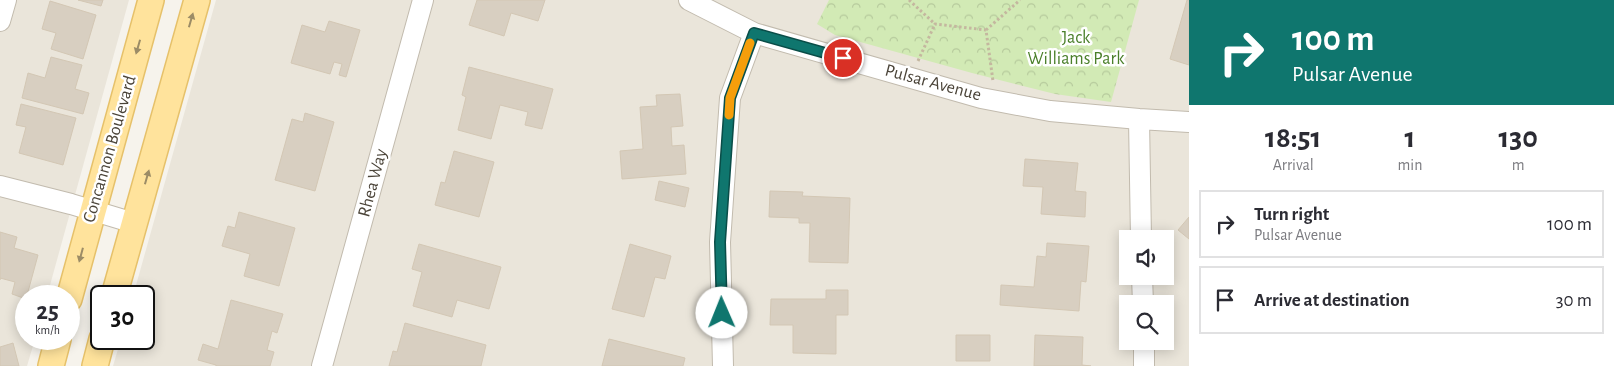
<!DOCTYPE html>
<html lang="en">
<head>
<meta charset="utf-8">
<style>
  :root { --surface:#fff; --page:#f2f2f3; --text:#2b2b33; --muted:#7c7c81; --line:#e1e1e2 }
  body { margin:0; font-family:"Alegreya Sans",sans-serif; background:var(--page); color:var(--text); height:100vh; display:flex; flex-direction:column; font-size:19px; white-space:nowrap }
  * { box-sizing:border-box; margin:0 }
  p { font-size:16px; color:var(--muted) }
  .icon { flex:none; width:28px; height:28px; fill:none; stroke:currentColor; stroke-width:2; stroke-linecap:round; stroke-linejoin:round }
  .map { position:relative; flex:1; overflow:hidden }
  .details { display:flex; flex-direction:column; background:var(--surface); width:425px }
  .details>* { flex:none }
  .top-card { background:#0f766e; color:#fff; overflow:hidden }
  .buttons { position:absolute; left:1119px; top:230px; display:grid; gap:10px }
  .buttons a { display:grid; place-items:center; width:55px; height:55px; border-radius:0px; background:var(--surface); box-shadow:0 2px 12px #0003; font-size:25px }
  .speed { position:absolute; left:15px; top:285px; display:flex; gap:10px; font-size:25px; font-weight:700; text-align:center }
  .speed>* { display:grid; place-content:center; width:65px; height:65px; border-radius:50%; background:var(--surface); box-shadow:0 2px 12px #0003; line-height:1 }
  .speed small { font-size:12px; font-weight:400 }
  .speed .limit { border:2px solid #111; border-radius:8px; background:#fff; color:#111 }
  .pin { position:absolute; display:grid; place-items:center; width:42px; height:42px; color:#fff; margin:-21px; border:2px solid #fff; border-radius:50%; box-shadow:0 1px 5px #0007 }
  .me { position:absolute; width:55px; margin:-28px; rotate:359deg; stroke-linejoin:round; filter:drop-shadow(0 0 4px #0008) }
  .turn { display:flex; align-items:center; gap:18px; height:105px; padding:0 20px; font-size:22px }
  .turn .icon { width:65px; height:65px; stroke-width:2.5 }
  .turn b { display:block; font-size:35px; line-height:42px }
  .eta { display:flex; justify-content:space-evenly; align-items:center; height:85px; text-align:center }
  .eta b { font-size:30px; font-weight:700; line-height:35px }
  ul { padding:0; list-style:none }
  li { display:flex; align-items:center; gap:15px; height:68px; margin:0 10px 8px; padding:0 10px; border:2px solid var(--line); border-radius:0px }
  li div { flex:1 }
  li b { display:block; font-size:19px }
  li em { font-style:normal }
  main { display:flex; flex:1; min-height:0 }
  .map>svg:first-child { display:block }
</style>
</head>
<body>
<main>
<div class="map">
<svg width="1189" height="366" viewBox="0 0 1189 366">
  <defs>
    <pattern id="park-crowns" width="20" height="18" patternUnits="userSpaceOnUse" patternTransform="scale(1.25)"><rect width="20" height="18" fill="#d2eab5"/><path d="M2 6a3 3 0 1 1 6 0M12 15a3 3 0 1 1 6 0" fill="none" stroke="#b6ca9c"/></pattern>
  </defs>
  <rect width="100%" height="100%" fill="#f6f3ec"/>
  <path fill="#eae5da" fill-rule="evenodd" d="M 0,0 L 129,0 L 47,296 L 26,296 L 26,339 L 35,339 L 27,366 L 0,366 Z
    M 216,0 L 1189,0 L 1189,366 L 113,366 L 121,339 L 144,339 L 144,296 L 133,296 ZM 1128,239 L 1165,239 L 1165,276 L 1128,276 ZM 1128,304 L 1165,304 L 1165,341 L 1128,341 Z"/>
  <path fill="url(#park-crowns)" d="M 829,0 L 1139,0 L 1111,102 L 1055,94 L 972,73 L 835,35 L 817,24 Z"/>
  <path fill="#d8cfc1" stroke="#d3c7b4" d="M 78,0 L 103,0 L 101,6 Z
    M 477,0 L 545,0 L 538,21 L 511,13 L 504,36 L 469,25 Z
    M 1187,0 L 1189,0 L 1189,65 L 1170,59 Z
    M 50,1 L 96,15 L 83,59 L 51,49 L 56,33 L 42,29 Z
    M 329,21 L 360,30 L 346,77 L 339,75 L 342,64 L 334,62 L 330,74 L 291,63 L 302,25 L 325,32 Z
    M 51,57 L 82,65 L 75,89 L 89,93 L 83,114 L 22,98 L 28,73 L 45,78 Z
    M 469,67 L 553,89 L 542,129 L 525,125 L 528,112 L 500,105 L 491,139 L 458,130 L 466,97 L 462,95 Z
    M 680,94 L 683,126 L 671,127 L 672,146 L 684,145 L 686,174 L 622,179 L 620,151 L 643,149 L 640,107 L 657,106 L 656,95 Z
    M 21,104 L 76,118 L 63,165 L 19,153 L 26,127 L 16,125 Z
    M 305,113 L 334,122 L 315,191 L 275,180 L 292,119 L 303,122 Z
    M 454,151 L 494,162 L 479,217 L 435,205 L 441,182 L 445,183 Z
    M 1025,159 L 1078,163 L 1075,191 L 1086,192 L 1085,217 L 1041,214 L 1043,187 L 1023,186 Z
    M 659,181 L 689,188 L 685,207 L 655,200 Z
    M 770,191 L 803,192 L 802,196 L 850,198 L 848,263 L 809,262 L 810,223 L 799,223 L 799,218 L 769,217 Z
    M 239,212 L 295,228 L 279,286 L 244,276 L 250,254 L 222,246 L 228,226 L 235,228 Z
    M 1189,217 L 1189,239 L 1178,230 Z
    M 0,232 L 17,237 L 14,248 L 38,255 L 26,299 L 12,294 L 15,282 L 0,278 L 0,280 Z
    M 1047,243 L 1089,246 L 1086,282 L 1081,281 L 1079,311 L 1000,305 L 1001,285 L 1034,287 L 1037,256 L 1046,257 Z
    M 419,244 L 501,267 L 489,309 L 457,300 L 452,317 L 413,306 L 422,272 L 412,269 Z
    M 630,244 L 671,256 L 665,279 L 655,277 L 644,317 L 612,309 Z
    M 826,290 L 848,290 L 848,315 L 836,315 L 836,354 L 793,353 L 793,325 L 770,325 L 771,299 L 826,299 Z
    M 231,300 L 283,314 L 277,333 L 272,331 L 267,350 L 274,352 L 270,366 L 216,366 L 216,365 L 198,360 L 203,344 L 218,349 Z
    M 405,323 L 486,345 L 481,366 L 389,366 L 393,351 L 397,352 Z
    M 956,335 L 990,335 L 990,361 L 956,361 Z
    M 1035,335 L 1083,337 L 1082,365 L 1091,366 L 1034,366 Z
    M 609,339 L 685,358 L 683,366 L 602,366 Z
    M 13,343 L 19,366 L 0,366 L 0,347 Z"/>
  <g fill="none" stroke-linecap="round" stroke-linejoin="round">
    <defs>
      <path id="minor" d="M 689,0 L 754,33 L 981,98 L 1050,111 L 1139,119 L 1189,122
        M 0,21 L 6,0
        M 1139,119 L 1141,239
        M 0,186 L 71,204 L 134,223
        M 1142,276 L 1143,304
        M 1144,341 L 1144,366
        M 322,366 L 423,0
        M 723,366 L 720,242 L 730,98 L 754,33"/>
      <path id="major" d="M 114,296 L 197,0
        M 69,299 L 151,0
        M 51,366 L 58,339
        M 95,366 L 102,339"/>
    </defs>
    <use href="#minor" stroke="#c2bbae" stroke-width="22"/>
    <use href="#major" stroke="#e6c16a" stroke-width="28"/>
    <path stroke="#c4b79f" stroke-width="3" stroke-dasharray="2.5 2.5" stroke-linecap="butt" d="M 909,0 L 935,24
      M 986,30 L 1020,0
      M 918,61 L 935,24 L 986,30 L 993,81"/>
    <use href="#minor" stroke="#fff" stroke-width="20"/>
    <use href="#major" stroke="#ffe39c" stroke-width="25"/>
  </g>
  <defs><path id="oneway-solid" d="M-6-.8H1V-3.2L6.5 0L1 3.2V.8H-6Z" transform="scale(1.25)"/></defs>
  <g fill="#9c8c66">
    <use href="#oneway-solid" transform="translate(191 20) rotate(-74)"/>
    <use href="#oneway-solid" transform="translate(138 47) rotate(106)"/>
    <use href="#oneway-solid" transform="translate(147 177) rotate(-74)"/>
    <use href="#oneway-solid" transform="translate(81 255) rotate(105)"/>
  </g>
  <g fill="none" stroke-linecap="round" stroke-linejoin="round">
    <defs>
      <path id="route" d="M 722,313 L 720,242 L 730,98 L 754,33 L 843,58"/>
    </defs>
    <use href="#route" stroke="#0a4d48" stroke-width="12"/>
    <use href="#route" stroke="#0f766e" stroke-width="9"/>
    <path stroke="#f59e0b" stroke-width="9" d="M 729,115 L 730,98 L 750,43"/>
  </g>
  <g text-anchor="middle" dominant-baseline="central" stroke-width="5" stroke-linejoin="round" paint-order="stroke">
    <g font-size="18" fill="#4a7f2a" stroke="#fff">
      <text x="1076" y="38">Jack<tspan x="1076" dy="21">Williams Park</tspan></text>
    </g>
    <g font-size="18" fill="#4b4439" stroke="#fff">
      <text transform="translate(933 83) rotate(15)">Pulsar Avenue</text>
      <text transform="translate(110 149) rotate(-74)">Concannon Boulevard</text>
      <text transform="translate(373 183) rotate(-75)">Rhea Way</text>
    </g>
  </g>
</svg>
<div class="buttons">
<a><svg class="icon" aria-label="sound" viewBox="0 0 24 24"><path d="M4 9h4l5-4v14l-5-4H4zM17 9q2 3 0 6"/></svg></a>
<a><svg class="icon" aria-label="search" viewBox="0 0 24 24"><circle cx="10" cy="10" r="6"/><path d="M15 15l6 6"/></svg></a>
</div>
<div class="speed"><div>25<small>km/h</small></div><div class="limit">30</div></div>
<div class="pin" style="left:843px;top:58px;background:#d93025"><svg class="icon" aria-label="arrive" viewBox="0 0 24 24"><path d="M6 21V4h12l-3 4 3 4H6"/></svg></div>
<svg class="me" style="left:722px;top:313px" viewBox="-20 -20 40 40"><circle r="19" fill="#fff"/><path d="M0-13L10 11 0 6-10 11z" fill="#0f766e"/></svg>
</div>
<section class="details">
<div class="top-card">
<div class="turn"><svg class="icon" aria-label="right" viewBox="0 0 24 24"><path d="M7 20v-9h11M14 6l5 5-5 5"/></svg><div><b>100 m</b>Pulsar Avenue</div></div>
</div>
<div class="eta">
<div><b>18:51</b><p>Arrival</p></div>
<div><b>1</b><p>min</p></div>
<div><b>130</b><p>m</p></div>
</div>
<ul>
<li><svg class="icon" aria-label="right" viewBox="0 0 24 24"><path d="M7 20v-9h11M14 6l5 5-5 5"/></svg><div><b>Turn right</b><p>Pulsar Avenue</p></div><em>100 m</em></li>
<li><svg class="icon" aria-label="arrive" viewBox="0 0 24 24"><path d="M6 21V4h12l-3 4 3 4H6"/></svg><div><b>Arrive at destination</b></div><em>30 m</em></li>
</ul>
</section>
</main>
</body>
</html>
